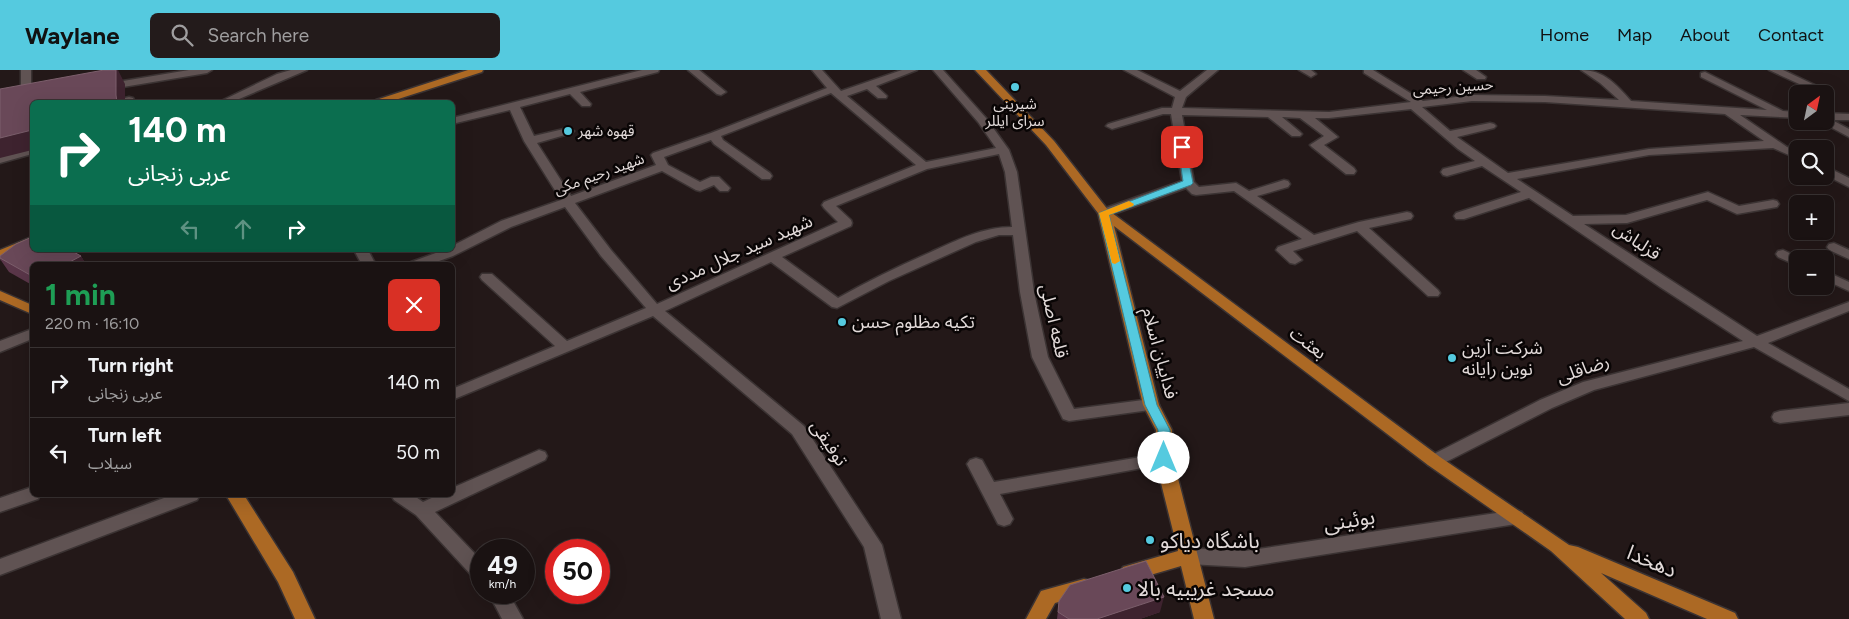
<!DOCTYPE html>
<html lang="en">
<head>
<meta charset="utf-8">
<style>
  :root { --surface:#1a1212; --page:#231b1b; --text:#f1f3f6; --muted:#9f9e9f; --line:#383232; --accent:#55cadf }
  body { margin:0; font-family:Figtree,"Noto Sans Arabic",sans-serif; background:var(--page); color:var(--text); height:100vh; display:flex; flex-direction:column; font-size:19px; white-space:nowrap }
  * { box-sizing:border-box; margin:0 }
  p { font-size:16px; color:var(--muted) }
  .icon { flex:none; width:28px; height:28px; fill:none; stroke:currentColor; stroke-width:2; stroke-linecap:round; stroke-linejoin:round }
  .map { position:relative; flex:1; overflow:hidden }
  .drawer { position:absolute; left:30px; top:192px; width:425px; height:235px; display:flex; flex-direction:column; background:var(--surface); border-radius:8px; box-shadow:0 5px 20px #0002,0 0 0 1px var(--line) }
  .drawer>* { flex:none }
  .banner { position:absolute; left:30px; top:30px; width:425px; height:152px; border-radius:8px; box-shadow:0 5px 20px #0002,0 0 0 1px var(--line); background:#0b6e4f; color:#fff; overflow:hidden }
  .needle { width:32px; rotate:33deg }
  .tools { position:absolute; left:1789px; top:15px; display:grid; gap:10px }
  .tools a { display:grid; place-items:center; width:45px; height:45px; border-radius:8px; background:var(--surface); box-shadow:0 5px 20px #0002,0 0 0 1px var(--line); font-size:25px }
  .speed { position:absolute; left:470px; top:469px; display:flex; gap:10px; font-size:25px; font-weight:700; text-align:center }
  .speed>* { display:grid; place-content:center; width:65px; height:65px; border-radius:50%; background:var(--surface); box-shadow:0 5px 20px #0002,0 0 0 1px var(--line); line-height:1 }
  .speed small { font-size:12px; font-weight:400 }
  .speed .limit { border:8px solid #d22; background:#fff; color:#111 }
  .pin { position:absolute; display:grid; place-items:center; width:42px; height:42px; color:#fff; margin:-21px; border-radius:10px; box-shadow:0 2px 8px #0006 }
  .me { position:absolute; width:55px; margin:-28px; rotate:0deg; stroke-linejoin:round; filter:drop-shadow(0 0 4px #0008) }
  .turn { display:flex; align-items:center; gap:18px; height:105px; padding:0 15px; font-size:22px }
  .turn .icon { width:65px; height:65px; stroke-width:2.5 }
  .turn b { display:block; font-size:35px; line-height:42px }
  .lanes { display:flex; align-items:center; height:48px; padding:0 15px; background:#0003; justify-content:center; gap:25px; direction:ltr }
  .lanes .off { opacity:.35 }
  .round { display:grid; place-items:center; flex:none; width:52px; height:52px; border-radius:8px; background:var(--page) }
  .overview { display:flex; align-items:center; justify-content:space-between; height:85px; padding:0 15px }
  h1 { font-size:30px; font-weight:700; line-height:38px; color:#1e9e55 }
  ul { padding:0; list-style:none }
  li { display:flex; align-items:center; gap:15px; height:70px; padding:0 15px; border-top:1px solid var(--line) }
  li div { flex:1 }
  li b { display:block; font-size:19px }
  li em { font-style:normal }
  header { display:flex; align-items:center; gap:30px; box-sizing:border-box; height:70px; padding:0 25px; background:var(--accent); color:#111 }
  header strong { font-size:24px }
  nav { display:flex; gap:28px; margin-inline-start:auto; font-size:18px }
  .search { width:350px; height:45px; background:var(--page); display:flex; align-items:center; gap:12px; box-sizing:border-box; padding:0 18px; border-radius:8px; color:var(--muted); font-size:19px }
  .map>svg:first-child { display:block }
</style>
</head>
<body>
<header>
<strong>Waylane</strong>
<div class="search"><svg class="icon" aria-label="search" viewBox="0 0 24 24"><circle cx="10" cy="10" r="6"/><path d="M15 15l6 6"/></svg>Search here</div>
<nav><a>Home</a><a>Map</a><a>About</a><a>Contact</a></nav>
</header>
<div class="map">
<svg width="1849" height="549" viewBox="0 0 1849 549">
  <rect width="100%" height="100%" fill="#231818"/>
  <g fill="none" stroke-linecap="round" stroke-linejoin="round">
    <defs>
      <path id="minor" d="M 21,0 L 31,0 L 31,31 L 26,34 L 21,31 Z
        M 189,0 L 212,0 L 207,3 L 105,20 L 100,17 L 105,14 Z
        M 291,0 L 307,0 L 232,32 L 219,32 L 277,4 Z
        M 642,0 L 659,0 L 658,2 L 580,22 L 591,34 L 590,36 L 582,36 L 570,24 L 520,37 L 534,66 L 568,58 L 574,61 L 572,63 L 537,73 L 571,126 L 656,95 L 651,85 L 653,83 L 711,63 L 827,18 L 812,0 L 822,0 L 841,21 L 902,0 L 917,0 L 876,16 L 887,26 L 886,28 L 878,28 L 867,19 L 847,26 L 926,92 L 996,78 L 978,52 L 933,0 L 943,0 L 986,48 L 1009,80 L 1017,102 L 1034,222 L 1048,287 L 1074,339 L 1151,329 L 1157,331 L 1159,335 L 1157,339 L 1069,351 L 1063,349 L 1032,287 L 1020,222 L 1013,165 L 999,165 L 976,172 L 889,211 L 837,238 L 832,237 L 771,192 L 665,241 L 804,356 L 882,475 L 901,549 L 881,549 L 864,477 L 792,364 L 653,246 L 452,330 L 452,319 L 555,276 L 482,210 L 480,207 L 482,204 L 492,204 L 567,271 L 646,238 L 601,186 L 565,137 L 511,157 L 453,186 L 428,195 L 409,195 L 411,192 L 444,180 L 452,180 L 452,176 L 501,151 L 561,130 L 524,71 L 510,40 L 452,54 L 452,48 ZM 831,23 L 916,95 L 824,132 L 822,135 L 824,138 L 838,152 L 657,234 L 611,180 L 575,133 L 662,101 L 696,120 L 700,121 L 714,115 L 720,121 L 728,121 L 730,118 L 719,107 L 711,107 L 700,112 L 668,95 L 664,87 L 711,70 L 714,74 L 762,109 L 770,109 L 772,106 L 770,103 L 723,70 L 721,66 ZM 999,84 L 1005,102 L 1012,157 C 983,157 957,170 931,182 C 899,196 868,211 838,228 L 782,187 L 851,156 L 852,153 L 851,150 L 836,136 L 927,99 Z
        M 688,0 L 699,0 L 726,22 L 721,25 L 717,24 Z
        M 1124,0 L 1137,0 L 1180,21 L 1207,0 L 1218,0 L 1186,27 L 1182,38 L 1329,42 L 1411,32 L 1364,3 L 1364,0 L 1373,0 L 1423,31 L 1472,25 L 1545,26 L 1619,30 L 1600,13 L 1581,0 C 1604,0 1617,15 1631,31 L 1767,40 L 1701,7 L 1701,3 L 1705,2 L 1783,41 L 1798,42 L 1798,48 L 1740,45 L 1787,77 L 1798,81 L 1798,89 L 1773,78 L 1649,85 L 1517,109 L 1573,146 L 1626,145 L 1708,122 L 1739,136 L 1773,130 L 1777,131 L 1779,134 L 1777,137 L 1737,144 L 1707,130 L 1627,153 L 1584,154 L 1757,266 L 1849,232 L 1849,241 L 1768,273 L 1849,319 L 1849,331 L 1754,277 L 1594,320 L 1552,338 L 1440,395 L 1434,397 L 1428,395 L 1425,391 L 1428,387 L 1540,330 L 1583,312 L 1743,271 L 1660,217 L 1529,128 L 1464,149 L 1456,149 L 1454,146 L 1456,143 L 1521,122 L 1482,96 L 1447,106 L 1443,105 L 1441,102 L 1443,99 L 1475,91 L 1458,79 L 1411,39 L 1329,48 L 1315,48 L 1338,67 L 1324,75 L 1354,98 L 1356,101 L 1354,104 L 1346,104 L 1312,77 L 1310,75 L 1324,66 L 1300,48 L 1282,47 L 1300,62 L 1302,64 L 1300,66 L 1292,66 L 1268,47 L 1182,45 L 1194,112 L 1199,117 L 1236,113 L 1249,121 L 1284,110 L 1288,111 L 1290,114 L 1288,117 L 1257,126 L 1314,165 L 1359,152 L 1407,142 L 1411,143 L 1413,146 L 1411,149 L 1369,158 L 1438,220 L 1440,223 L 1438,226 L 1428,226 L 1357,161 L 1293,181 L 1302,190 L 1295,194 L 1290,193 L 1276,180 L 1278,177 L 1302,169 L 1234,121 L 1196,125 L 1192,124 L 1186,118 L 1108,146 L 1100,146 L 1098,143 L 1100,140 L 1182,111 L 1171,44 L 1163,44 L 1112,59 L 1106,56 L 1108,54 L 1162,38 L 1172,38 L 1175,27 ZM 1472,31 L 1545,32 L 1725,44 L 1764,71 L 1649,79 L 1508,103 L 1457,67 L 1494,58 L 1496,56 L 1494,54 L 1490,53 L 1450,61 L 1422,37 Z
        M 1299,0 L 1311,0 L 1316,4 L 1311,7 Z
        M 1463,0 L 1476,0 L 1486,7 L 1485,9 L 1477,9 Z
        M 1769,0 L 1783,0 L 1817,16 L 1812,19 L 1808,18 Z
        M 129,27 L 133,28 L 135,32 L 125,32 L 125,28 Z
        M 1825,43 L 1849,44 L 1849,50 L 1832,50 L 1849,59 L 1849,67 L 1821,52 L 1825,51 Z
        M 32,78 L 32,84 L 0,93 L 0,85 Z
        M 1825,96 L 1849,108 L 1849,117 L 1825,105 Z
        M 1834,173 L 1849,180 L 1849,189 L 1829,180 L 1827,177 L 1829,174 Z
        M 354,180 L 368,180 L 376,195 L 362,195 Z
        M 1783,180 L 1802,189 L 1798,189 L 1798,196 L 1778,187 L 1776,184 L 1778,181 Z
        M 1825,201 L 1849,212 L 1849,221 L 1825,210 Z
        M 32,259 L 32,269 L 0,282 L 0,271 Z
        M 1849,333 L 1849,345 L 1780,353 L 1774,351 L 1772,347 L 1774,343 L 1780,341 Z
        M 539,380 L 545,382 L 547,386 L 545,390 L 435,442 L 481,490 L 481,510 L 474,508 L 416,445 L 394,430 L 391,425 L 413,425 L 423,432 L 438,425 L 452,425 L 452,418 Z
        M 1164,383 L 1170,385 L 1173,389 L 1170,393 L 1000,424 L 1013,449 L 1010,454 L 1004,456 L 998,454 L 967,394 L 970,390 L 976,388 L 982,390 L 994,412 Z
        M 32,417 L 32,425 L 40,425 L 38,429 L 0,442 L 0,428 Z
        M 172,425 L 200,425 L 197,430 L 0,505 L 0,489 Z
        M 1516,440 L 1522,442 L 1525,447 L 1522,452 L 1516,454 L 1245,497 L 1188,494 L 1181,491 L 1179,486 L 1181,481 L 1188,478 L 1245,481 Z
        M 488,522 L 508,522 L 523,549 L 502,549 Z"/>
      <path id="major" d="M 468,0 L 483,0 L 482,2 L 389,32 L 375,32 L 376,30 Z
        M 975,0 L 986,0 L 1054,71 L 1108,140 L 1440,387 L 1569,475 L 1578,477 L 1735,543 L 1738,549 L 1707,549 L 1601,503 L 1646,543 L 1649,549 L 1625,549 L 1551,481 L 1428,395 L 1114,156 L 1159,335 L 1172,360 L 1173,389 L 1214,549 L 1194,549 L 1181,496 L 1130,511 L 1123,509 L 1120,503 L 1123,497 L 1178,481 L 1155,389 L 1156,360 L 1143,335 L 1098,143 L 1046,75 Z
        M 32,167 L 32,176 L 0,189 L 0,180 Z
        M 0,221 L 32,235 L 32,244 L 0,230 Z
        M 226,425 L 244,425 L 293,502 L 315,549 L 295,549 L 278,512 Z
        M 1084,509 L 1091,511 L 1094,517 L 1091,523 L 1055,533 L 1046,549 L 1026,549 L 1041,521 Z"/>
    </defs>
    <use href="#minor" stroke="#3b3333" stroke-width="3"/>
    <use href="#major" stroke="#3b3333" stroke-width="3"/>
    <use href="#minor" fill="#605353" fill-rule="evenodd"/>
    <use href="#major" fill="#ac6924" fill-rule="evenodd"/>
  </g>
  <path fill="#5a3649" d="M 0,186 L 81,186 L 86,195 L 32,195 L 32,215 L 9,202 L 0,189 Z
    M 1059,531 L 1160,542 L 1140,549 L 1057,549 Z"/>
  <path fill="#3e232f" d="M 116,0 L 118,0 L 125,14 L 125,32 L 117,32 L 116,25 Z
    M 32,60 L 32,80 L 0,88 L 0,68 Z
    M 81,186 L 86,195 L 64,195 Z
    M 1164,527 L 1160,542 L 1140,549 L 1097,549 Z"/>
  <path fill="#694858" stroke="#7c5f6c" d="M 104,0 L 116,0 L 116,25 L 117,32 L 32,32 L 32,60 L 0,68 L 0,19 Z
    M 32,167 L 32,180 L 70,180 L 81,186 L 64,195 L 32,195 L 32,206 L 0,188 L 0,186 L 16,174 Z
    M 1146,491 L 1164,527 L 1097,549 L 1069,549 L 1058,542 L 1059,531 L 1070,515 Z"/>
  <path fill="#55cadf" stroke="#378391" d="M 1182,74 L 1186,77 L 1193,113 L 1191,115 L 1109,145 L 1157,335 L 1170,360 L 1171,388 L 1169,392 L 1160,392 L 1158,388 L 1158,360 L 1145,335 L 1099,143 L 1183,111 L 1178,77 Z"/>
  <path fill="#f59e0b" d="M 1129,131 L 1134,134 L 1133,136 L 1109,145 L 1120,191 L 1115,194 L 1112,193 L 1099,143 Z"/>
  <g fill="#55cadf" stroke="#090505" stroke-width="2">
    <circle cx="1015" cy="17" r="5"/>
    <circle cx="568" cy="61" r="5"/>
    <circle cx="842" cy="252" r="5"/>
    <circle cx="1452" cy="288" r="5"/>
    <circle cx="1150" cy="470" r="5"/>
    <circle cx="1127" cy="518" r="5"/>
  </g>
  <g text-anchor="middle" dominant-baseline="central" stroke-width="5" stroke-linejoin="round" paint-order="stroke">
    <g font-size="15" fill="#e2dad9" stroke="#090505">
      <text transform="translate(1453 17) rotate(-4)">حسین رحیمی</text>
      <text transform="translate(599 104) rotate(-20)">شهید رحیم مکی</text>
    </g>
    <g font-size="15" fill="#e2dad9" stroke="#090505">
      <text x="1015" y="34">شیرینی<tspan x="1015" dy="17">سرای ایللر</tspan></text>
      <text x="578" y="61" text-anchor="start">قهوه شهر</text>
    </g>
    <g font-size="18" fill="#e2dad9" stroke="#090505">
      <text transform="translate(1637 171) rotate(34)">قزلباش</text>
      <text transform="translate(739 182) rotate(-24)">شهید سید جلال مددی</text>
      <text transform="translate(1054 251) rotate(77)">قلعه اصلی</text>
      <text transform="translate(1308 273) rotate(37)">بعثت</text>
      <text transform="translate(1160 283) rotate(75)">فداییان اسلام</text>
      <text transform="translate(1583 299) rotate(-19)">رضاقلی</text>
      <text transform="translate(829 373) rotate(56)">توفیقی</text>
    </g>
    <g font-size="18" fill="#e2dad9" stroke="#090505" text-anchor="start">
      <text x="852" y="252">تکیه مظلوم حسن</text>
      <text x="1462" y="278">شرکت آرین<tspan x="1462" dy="21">نوین رایانه</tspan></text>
    </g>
    <g font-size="21" fill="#e2dad9" stroke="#090505">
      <text transform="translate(1349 450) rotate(-9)">بوئینی</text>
      <text transform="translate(1652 491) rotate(23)">دهخدا</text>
    </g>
    <g font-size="21" fill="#e2dad9" stroke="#090505" text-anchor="start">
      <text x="1160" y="470">باشگاه دیاکو</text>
      <text x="1137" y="518">مسجد غریبیه بالا</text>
    </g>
  </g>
</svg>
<div class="tools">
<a><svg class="needle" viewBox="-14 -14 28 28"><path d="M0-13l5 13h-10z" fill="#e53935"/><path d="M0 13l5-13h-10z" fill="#9f9e9f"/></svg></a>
<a><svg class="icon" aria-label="search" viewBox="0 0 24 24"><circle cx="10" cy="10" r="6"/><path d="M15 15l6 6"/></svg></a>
<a>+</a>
<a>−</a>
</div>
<div class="speed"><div>49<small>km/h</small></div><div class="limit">50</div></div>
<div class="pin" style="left:1182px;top:77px;background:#d93025"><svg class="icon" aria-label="arrive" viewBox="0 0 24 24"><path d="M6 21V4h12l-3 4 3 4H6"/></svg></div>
<svg class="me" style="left:1164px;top:388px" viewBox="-20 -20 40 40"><circle r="19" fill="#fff"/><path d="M0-13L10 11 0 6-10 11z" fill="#55cadf"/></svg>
<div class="banner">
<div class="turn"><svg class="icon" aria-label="right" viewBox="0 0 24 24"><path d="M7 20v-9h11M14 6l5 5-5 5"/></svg><div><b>140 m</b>عربی زنجانی</div></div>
<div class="lanes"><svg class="icon off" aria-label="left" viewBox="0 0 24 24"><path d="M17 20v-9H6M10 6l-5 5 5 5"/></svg><svg class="icon off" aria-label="ahead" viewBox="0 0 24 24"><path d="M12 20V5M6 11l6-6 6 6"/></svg><svg class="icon" aria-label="right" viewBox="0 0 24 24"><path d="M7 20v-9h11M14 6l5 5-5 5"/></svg></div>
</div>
<section class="drawer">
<div class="overview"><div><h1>1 min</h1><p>220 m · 16:10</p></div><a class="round" style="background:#d93025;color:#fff"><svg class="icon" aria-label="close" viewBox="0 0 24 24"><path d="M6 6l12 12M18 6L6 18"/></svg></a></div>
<ul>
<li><svg class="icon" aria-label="right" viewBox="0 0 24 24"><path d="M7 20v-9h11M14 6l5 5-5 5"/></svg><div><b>Turn right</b><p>عربی زنجانی</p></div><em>140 m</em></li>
<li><svg class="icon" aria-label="left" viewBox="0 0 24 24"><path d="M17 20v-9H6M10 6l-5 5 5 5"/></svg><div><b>Turn left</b><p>سیلاب</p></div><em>50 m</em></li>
</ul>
</section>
</div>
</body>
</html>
